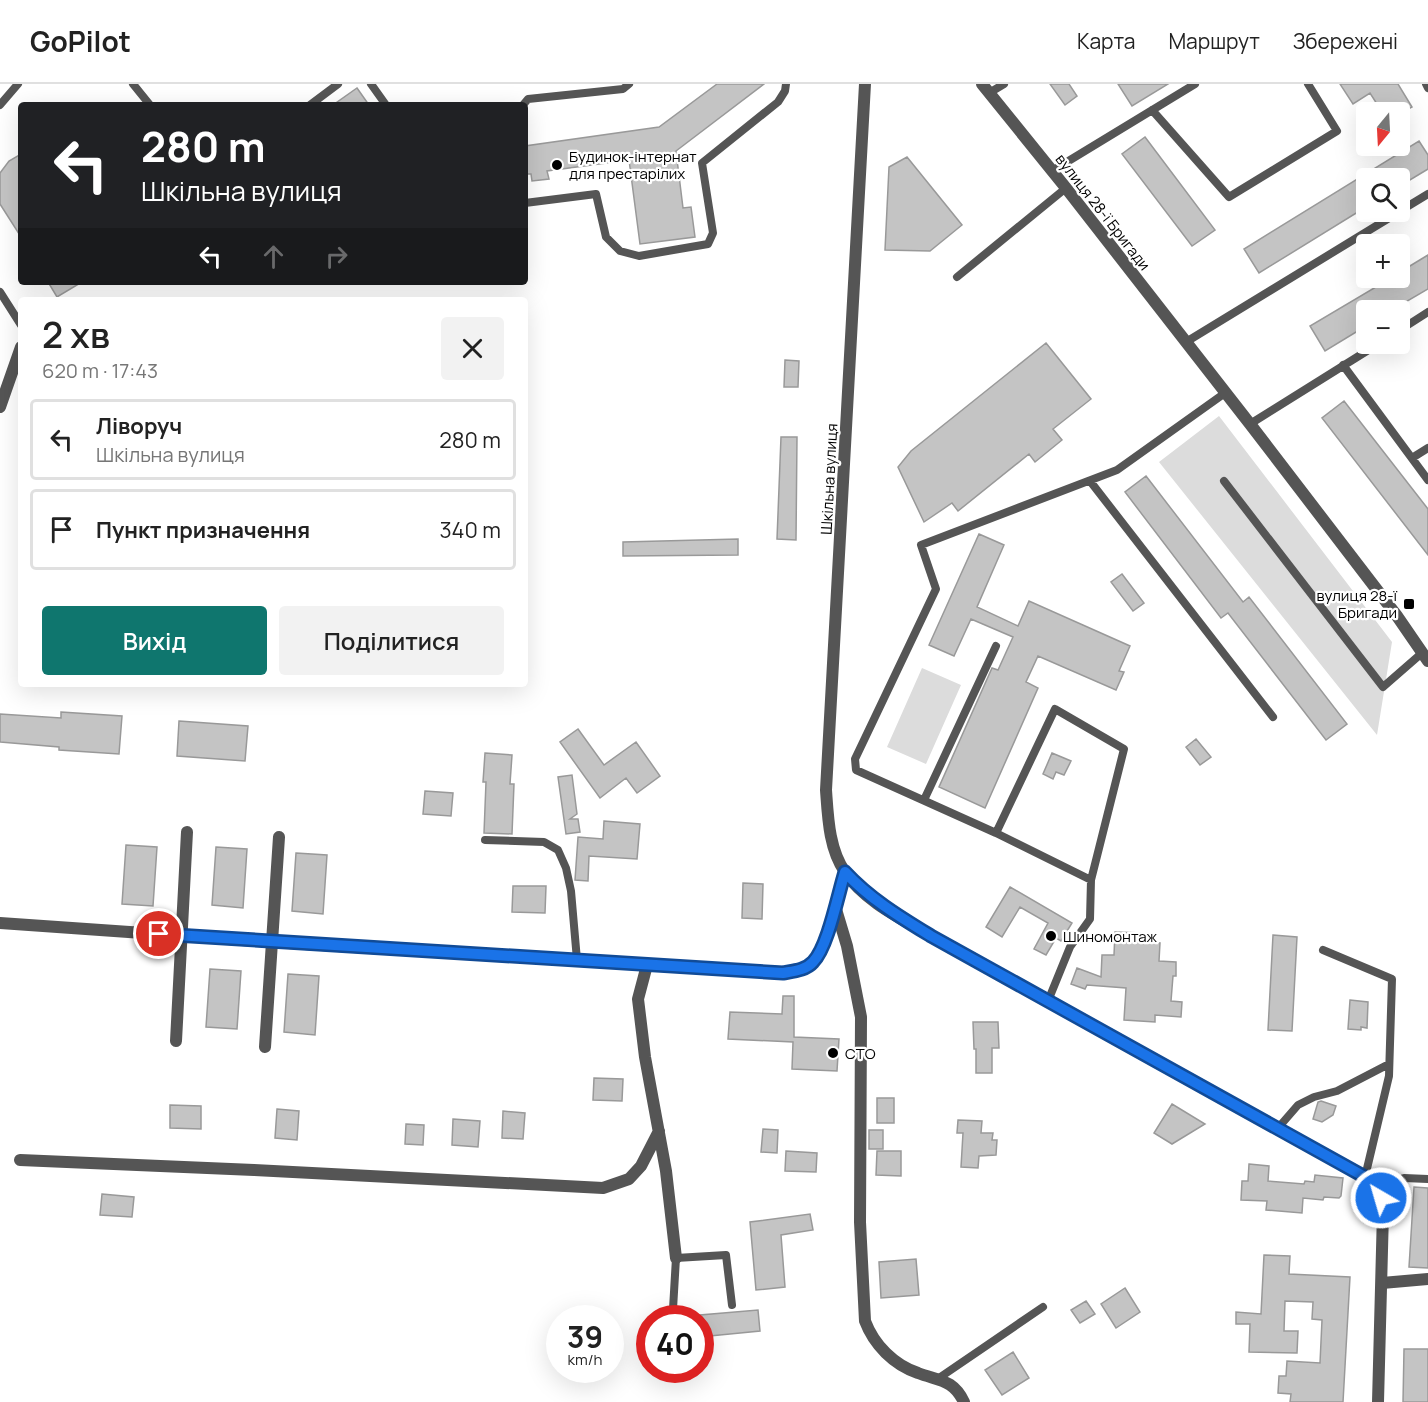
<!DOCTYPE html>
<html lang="uk">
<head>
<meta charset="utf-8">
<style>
  :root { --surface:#fff; --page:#f2f2f2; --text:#222; --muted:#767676; --line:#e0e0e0; --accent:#0f766e }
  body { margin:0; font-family:Manrope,sans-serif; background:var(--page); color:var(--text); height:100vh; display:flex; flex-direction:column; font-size:22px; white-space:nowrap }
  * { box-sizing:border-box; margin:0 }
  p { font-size:20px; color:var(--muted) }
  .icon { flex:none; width:33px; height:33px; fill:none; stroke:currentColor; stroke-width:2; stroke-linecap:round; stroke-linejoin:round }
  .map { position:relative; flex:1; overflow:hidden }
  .details { position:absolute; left:18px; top:213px; width:510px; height:390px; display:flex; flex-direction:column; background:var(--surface); border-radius:6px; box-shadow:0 6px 24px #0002 }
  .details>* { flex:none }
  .guide { position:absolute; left:18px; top:18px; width:510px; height:183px; border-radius:6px; box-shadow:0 6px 24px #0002; background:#202124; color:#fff; overflow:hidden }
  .needle { width:39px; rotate:198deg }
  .controls { position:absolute; left:1356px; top:18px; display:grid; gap:12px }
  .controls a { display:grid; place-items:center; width:54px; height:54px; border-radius:6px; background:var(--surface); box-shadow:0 6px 24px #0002; font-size:30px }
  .speed { position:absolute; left:546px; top:1221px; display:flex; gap:12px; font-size:30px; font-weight:700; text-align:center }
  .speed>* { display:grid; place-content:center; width:78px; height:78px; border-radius:50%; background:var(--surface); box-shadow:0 6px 24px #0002; line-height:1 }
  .speed small { font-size:15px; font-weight:400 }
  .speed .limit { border:9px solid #d22; background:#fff; color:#111 }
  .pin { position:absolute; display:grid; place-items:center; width:51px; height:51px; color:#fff; margin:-26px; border:3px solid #fff; border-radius:50%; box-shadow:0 2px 6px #0007 }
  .me { position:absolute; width:66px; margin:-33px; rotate:322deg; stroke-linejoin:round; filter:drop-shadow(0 0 4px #0008) }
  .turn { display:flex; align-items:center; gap:21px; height:126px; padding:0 24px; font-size:27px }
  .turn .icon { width:78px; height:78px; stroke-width:2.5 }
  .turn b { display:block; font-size:42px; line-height:51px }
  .lanes { display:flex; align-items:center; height:57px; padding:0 24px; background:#0003; justify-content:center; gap:30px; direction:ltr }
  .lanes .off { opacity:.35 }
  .round { display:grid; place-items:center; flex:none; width:63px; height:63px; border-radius:6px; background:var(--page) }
  .summary { display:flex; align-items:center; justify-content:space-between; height:102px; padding:0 24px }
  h1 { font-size:36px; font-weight:600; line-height:45px }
  .primary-button { display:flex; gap:12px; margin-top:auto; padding:12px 24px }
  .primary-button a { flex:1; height:69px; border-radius:6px; background:var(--accent); color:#fff; font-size:24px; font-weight:600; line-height:69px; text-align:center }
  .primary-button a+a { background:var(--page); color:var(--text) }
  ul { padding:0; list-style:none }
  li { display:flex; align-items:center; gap:18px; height:81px; margin:0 12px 9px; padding:0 12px; border:3px solid var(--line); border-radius:6px }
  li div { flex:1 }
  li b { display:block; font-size:22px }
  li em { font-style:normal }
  header { display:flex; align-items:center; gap:36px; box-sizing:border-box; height:84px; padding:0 30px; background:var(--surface); border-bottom:2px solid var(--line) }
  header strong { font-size:28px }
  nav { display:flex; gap:33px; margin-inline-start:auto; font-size:21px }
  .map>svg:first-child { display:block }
</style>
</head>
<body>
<header>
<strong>GoPilot</strong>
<nav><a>Карта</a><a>Маршрут</a><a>Збережені</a></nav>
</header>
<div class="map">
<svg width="1428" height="1318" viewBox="0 0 1428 1318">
  <rect width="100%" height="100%" fill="#fff"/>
  <path fill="#dcdcdc" d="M 1219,332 L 1392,558 L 1377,651 L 1159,378 Z
    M 922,584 L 961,601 L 926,680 L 887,663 Z"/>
  <path fill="#c4c4c4" stroke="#999" stroke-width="1.5" d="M 717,0 L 764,0 L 676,67 L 683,124 L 691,123 L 695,153 L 640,160 L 629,76 L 547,87 L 549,95 L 532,97 L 531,90 L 525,90 L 525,62 L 659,43 Z
    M 1050,0 L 1069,0 L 1077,12 L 1065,21 Z
    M 1118,0 L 1168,0 L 1132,22 Z
    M 1340,0 L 1398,0 L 1412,23 L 1403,28 L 1382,28 L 1370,9 L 1353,20 Z
    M 357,4 L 369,21 L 333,21 Z
    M 1145,53 L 1215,146 L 1192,162 L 1122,70 Z
    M 1419,57 L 1428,71 L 1428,85 L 1400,102 L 1400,94 L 1366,94 L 1366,123 L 1259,189 L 1244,165 Z
    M 21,70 L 21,153 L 0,120 L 0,89 L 9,77 Z
    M 907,73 L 962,141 L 930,167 L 885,166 L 889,83 Z
    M 1428,171 L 1428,205 L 1392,226 L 1366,226 L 1366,242 L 1325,267 L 1310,242 L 1391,194 L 1400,194 L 1400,188 Z
    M 48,198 L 82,198 L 57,213 Z
    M 1046,259 L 1091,315 L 1053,345 L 1062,356 L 1035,378 L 1029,370 L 958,427 L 952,419 L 924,438 L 898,383 L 911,367 Z
    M 785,276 L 799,277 L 798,303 L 784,303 Z
    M 1344,317 L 1428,425 L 1428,471 L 1322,334 Z
    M 781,353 L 797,353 L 796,456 L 777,455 Z
    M 1146,392 L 1243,518 L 1249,513 L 1347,640 L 1326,656 L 1228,529 L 1221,534 L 1125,408 Z
    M 979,450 L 1004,461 L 977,523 L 1018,542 L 1029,517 L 1130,562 L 1119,587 L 1124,588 L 1116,606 L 1038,572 L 1026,598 L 1038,604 L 985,724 L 939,703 L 992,584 L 998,586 L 1013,553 L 971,535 L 954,572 L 929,561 Z
    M 738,455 L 738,471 L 623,472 L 623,458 Z
    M 1122,490 L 1144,519 L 1133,527 L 1111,498 Z
    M 61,628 L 122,632 L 119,670 L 59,666 L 59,663 L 0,658 L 0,630 L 61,634 Z
    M 179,637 L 248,642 L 245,677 L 177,672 Z
    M 578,645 L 604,681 L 636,658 L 660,692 L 637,709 L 626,694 L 600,714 L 560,658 Z
    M 1196,655 L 1211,673 L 1200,681 L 1186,663 Z
    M 485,669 L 512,671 L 510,700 L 514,700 L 512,750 L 484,749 L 486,698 L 483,698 Z
    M 1052,669 L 1071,677 L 1064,691 L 1056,688 L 1053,695 L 1043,690 Z
    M 572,691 L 577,730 L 570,735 L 578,735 L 580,748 L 566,750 L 558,693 Z
    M 425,707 L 453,709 L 451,732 L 423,730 Z
    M 604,737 L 640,740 L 637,775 L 589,772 L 588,797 L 575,796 L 578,753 L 603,755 Z
    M 126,761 L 157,763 L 153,822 L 122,820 Z
    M 216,763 L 247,765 L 243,824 L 212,821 Z
    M 296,769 L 327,771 L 323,830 L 292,827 Z
    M 743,799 L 763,800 L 762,835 L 742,834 Z
    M 513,802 L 546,802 L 545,829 L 512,828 Z
    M 1010,803 L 1072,839 L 1061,857 L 1056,854 L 1046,871 L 1034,865 L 1048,839 L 1020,823 L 1002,853 L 986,843 Z
    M 1115,848 L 1142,849 L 1142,857 L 1160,859 L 1159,877 L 1176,878 L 1176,892 L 1173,892 L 1171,917 L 1182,918 L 1181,933 L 1155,931 L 1155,938 L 1124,936 L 1126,904 L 1087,901 L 1085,905 L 1071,900 L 1077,884 L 1101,893 L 1102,871 L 1114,871 Z
    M 1273,851 L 1297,853 L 1292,947 L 1268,946 Z
    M 210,885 L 241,887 L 237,945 L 206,943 Z
    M 288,890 L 319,892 L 315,951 L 284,948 Z
    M 783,912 L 794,912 L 794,953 L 839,955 L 837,987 L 792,985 L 793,958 L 728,955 L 730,928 L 782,930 Z
    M 1350,916 L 1368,918 L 1367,944 L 1361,943 L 1361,946 L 1348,945 Z
    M 973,938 L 998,938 L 999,964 L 992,964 L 992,989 L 976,989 L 976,965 L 974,965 Z
    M 594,994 L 623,995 L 622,1017 L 593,1016 Z
    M 877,1014 L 894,1014 L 894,1039 L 877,1039 Z
    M 1321,1017 L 1336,1022 L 1333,1031 L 1322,1038 L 1313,1035 L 1318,1018 Z
    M 1172,1020 L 1205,1040 L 1172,1060 L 1154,1049 Z
    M 170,1021 L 201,1022 L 201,1045 L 170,1044 Z
    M 277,1025 L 299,1027 L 297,1056 L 275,1054 Z
    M 503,1027 L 525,1029 L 523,1055 L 502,1054 Z
    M 453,1035 L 480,1037 L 478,1063 L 452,1061 Z
    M 958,1036 L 982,1037 L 981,1049 L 993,1049 L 992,1056 L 997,1056 L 996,1071 L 979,1072 L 978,1084 L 961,1083 L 963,1049 L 957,1049 Z
    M 406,1040 L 424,1041 L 423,1061 L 405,1060 Z
    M 763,1045 L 778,1046 L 777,1069 L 761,1068 Z
    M 869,1046 L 883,1046 L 883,1065 L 869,1065 Z
    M 786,1067 L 817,1069 L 816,1088 L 785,1087 Z
    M 877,1067 L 901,1067 L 901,1092 L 876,1091 Z
    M 1249,1080 L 1269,1082 L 1268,1097 L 1304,1100 L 1305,1097 L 1314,1098 L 1315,1091 L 1343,1094 L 1341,1112 L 1339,1114 L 1324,1113 L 1323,1116 L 1303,1114 L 1302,1129 L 1266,1126 L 1267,1117 L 1241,1116 L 1242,1097 L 1248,1097 Z
    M 1414,1103 L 1428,1104 L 1428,1184 L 1409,1183 Z
    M 102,1110 L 134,1113 L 132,1133 L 100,1131 Z
    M 810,1130 L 813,1146 L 781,1151 L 785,1203 L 756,1206 L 750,1138 Z
    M 1264,1171 L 1290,1172 L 1289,1190 L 1350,1193 L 1343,1318 L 1290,1318 L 1291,1310 L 1278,1309 L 1279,1292 L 1286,1292 L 1287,1277 L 1320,1279 L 1322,1236 L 1312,1235 L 1313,1218 L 1285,1217 L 1284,1247 L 1298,1247 L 1297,1269 L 1249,1268 L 1250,1240 L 1236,1240 L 1236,1228 L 1261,1230 Z
    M 916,1175 L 919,1211 L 881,1214 L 879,1178 Z
    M 1125,1204 L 1140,1228 L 1116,1244 L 1101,1220 Z
    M 1086,1217 L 1095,1230 L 1080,1239 L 1071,1226 Z
    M 758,1226 L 760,1247 L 700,1253 L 700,1231 Z
    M 1404,1265 L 1428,1265 L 1428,1318 L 1403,1318 Z
    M 1013,1268 L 1029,1294 L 1002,1311 L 985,1286 Z"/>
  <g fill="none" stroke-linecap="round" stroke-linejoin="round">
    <path stroke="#555" stroke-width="8" d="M 133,0 L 150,21
      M 371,0 L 386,21
      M 1426,0 L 1428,4
      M 989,9 L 1004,0
      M 0,21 L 18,0
      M 310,21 L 338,0
      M 523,21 L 528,15 L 623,5 L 629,0
      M 1152,26 L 1229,113 L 1337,47 L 1308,0
      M 1052,87 L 1195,0
      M 525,119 L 596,110 L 606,153 L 620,167 L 639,172 L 708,160 L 713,149 L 702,79 L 778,18 L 785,7 L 786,0
      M 1400,127 L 1428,110
      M 957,193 L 1066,104
      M 0,208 L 21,241
      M 1400,246 L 1428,228
      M 1186,258 L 1399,128
      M 1343,281 L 1428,396
      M 1250,340 L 1378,260
      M 1412,374 L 1428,364
      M 1090,397 L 1273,633
      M 1224,397 L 1383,603 L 1422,569
      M 924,716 L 996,562
      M 996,749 L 1055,625 L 1124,665 L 1091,796 L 1090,835 L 1070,863 L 1048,917
      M 485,756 L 544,758 L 558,766 L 566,784 L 571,807 L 577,876
      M 1091,796 L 996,749 L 856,686 L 855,675 L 936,505 L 921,461 L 1117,386 L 1225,309
      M 1323,866 L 1392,895 L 1389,992 L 1365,1093
      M 1278,1044 L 1298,1021 L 1314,1013 L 1337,1007 L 1389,980
      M 1374,1102 L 1404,1094 L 1428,1095
      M 673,1225 L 676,1174 L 726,1171 L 732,1221
      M 939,1294 L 1043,1223"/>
    <path stroke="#555" stroke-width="12" d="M 0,323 L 21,263
      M 835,822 L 847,862 L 861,933 L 860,1138 L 865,1237 C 874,1261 894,1281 918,1289 C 939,1297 953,1295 964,1318
      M 0,839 L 272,858 L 783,889 C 793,887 806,887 813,878 C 828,863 838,810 845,788
      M 647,881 L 638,915 L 645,973 L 666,1087 L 676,1174
      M 176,957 L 187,748
      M 265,963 L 279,753
      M 20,1076 L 254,1086 L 603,1104 L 629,1095 L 641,1082 L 659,1047
      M 1382,1199 L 1428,1195"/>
    <path stroke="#555" stroke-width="12" d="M 865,0 L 826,706 C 828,734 829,765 845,788 C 864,817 902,835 931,852 L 1365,1093 C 1376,1103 1381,1113 1383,1128 L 1378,1318
      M 982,0 L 1066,104 L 1250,340 L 1397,532 L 1428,577"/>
  </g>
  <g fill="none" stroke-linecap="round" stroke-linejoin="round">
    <defs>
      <path id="route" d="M 159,850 L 783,889 C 794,887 806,886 813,878 C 828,863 838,810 845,788 C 870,815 900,833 931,852 L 1365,1093 L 1374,1102 L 1381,1114"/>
    </defs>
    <use href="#route" stroke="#114b97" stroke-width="15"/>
    <use href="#route" stroke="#1a73e8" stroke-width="10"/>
  </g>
  <g fill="#000" stroke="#fff" stroke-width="2">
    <circle cx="557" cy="81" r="6"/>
    <rect x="1403" y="514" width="12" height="12" rx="3"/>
    <circle cx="1051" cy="852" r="6"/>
    <circle cx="833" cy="969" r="6"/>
  </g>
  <g text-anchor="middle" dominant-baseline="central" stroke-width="4.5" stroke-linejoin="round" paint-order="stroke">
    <g font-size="15" fill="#000" stroke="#fff" text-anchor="start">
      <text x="569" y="72">Будинок-інтернат<tspan x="569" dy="17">для престарілих</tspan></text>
      <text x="1397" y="511" text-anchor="end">вулиця 28-ї<tspan x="1397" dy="17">Бригади</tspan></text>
      <text x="1063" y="852">Шиномонтаж</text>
      <text x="845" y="969">СТО</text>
    </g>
    <g font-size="15" fill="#000" stroke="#fff">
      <text transform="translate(1103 128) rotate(52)">вулиця 28-ї Бригади</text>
      <text transform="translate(829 395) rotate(-87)">Шкільна вулиця</text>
    </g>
  </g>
</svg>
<div class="controls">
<a><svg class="needle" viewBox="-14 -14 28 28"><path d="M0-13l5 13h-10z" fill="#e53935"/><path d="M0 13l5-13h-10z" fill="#767676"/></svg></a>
<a><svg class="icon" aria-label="search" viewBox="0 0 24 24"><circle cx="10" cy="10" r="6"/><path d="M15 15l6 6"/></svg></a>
<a>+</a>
<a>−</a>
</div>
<div class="speed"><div>39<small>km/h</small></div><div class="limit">40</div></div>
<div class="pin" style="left:159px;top:850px;background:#d93025"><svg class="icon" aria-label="arrive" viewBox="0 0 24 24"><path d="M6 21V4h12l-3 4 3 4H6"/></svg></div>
<svg class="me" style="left:1381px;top:1114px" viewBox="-20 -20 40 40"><circle r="17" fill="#1a73e8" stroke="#fff" stroke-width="3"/><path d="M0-11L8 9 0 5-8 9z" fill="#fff"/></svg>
<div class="guide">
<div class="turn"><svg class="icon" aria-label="left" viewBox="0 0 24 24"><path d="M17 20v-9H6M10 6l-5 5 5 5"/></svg><div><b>280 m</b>Шкільна вулиця</div></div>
<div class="lanes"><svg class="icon" aria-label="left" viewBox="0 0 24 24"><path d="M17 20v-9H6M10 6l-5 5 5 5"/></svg><svg class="icon off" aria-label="ahead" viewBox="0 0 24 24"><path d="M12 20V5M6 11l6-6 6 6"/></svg><svg class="icon off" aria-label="right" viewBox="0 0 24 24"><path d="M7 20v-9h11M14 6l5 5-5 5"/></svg></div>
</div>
<section class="details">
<div class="summary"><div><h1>2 хв</h1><p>620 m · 17:43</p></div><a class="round"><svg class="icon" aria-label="close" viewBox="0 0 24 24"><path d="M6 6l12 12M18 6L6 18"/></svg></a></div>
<ul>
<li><svg class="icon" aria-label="left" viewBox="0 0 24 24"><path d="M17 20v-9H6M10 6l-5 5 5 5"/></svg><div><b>Ліворуч</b><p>Шкільна вулиця</p></div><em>280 m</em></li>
<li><svg class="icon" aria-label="arrive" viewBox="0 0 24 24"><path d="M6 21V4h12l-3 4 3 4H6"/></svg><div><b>Пункт призначення</b></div><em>340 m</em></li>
</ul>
<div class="primary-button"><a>Вихід</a><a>Поділитися</a></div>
</section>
</div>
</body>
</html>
